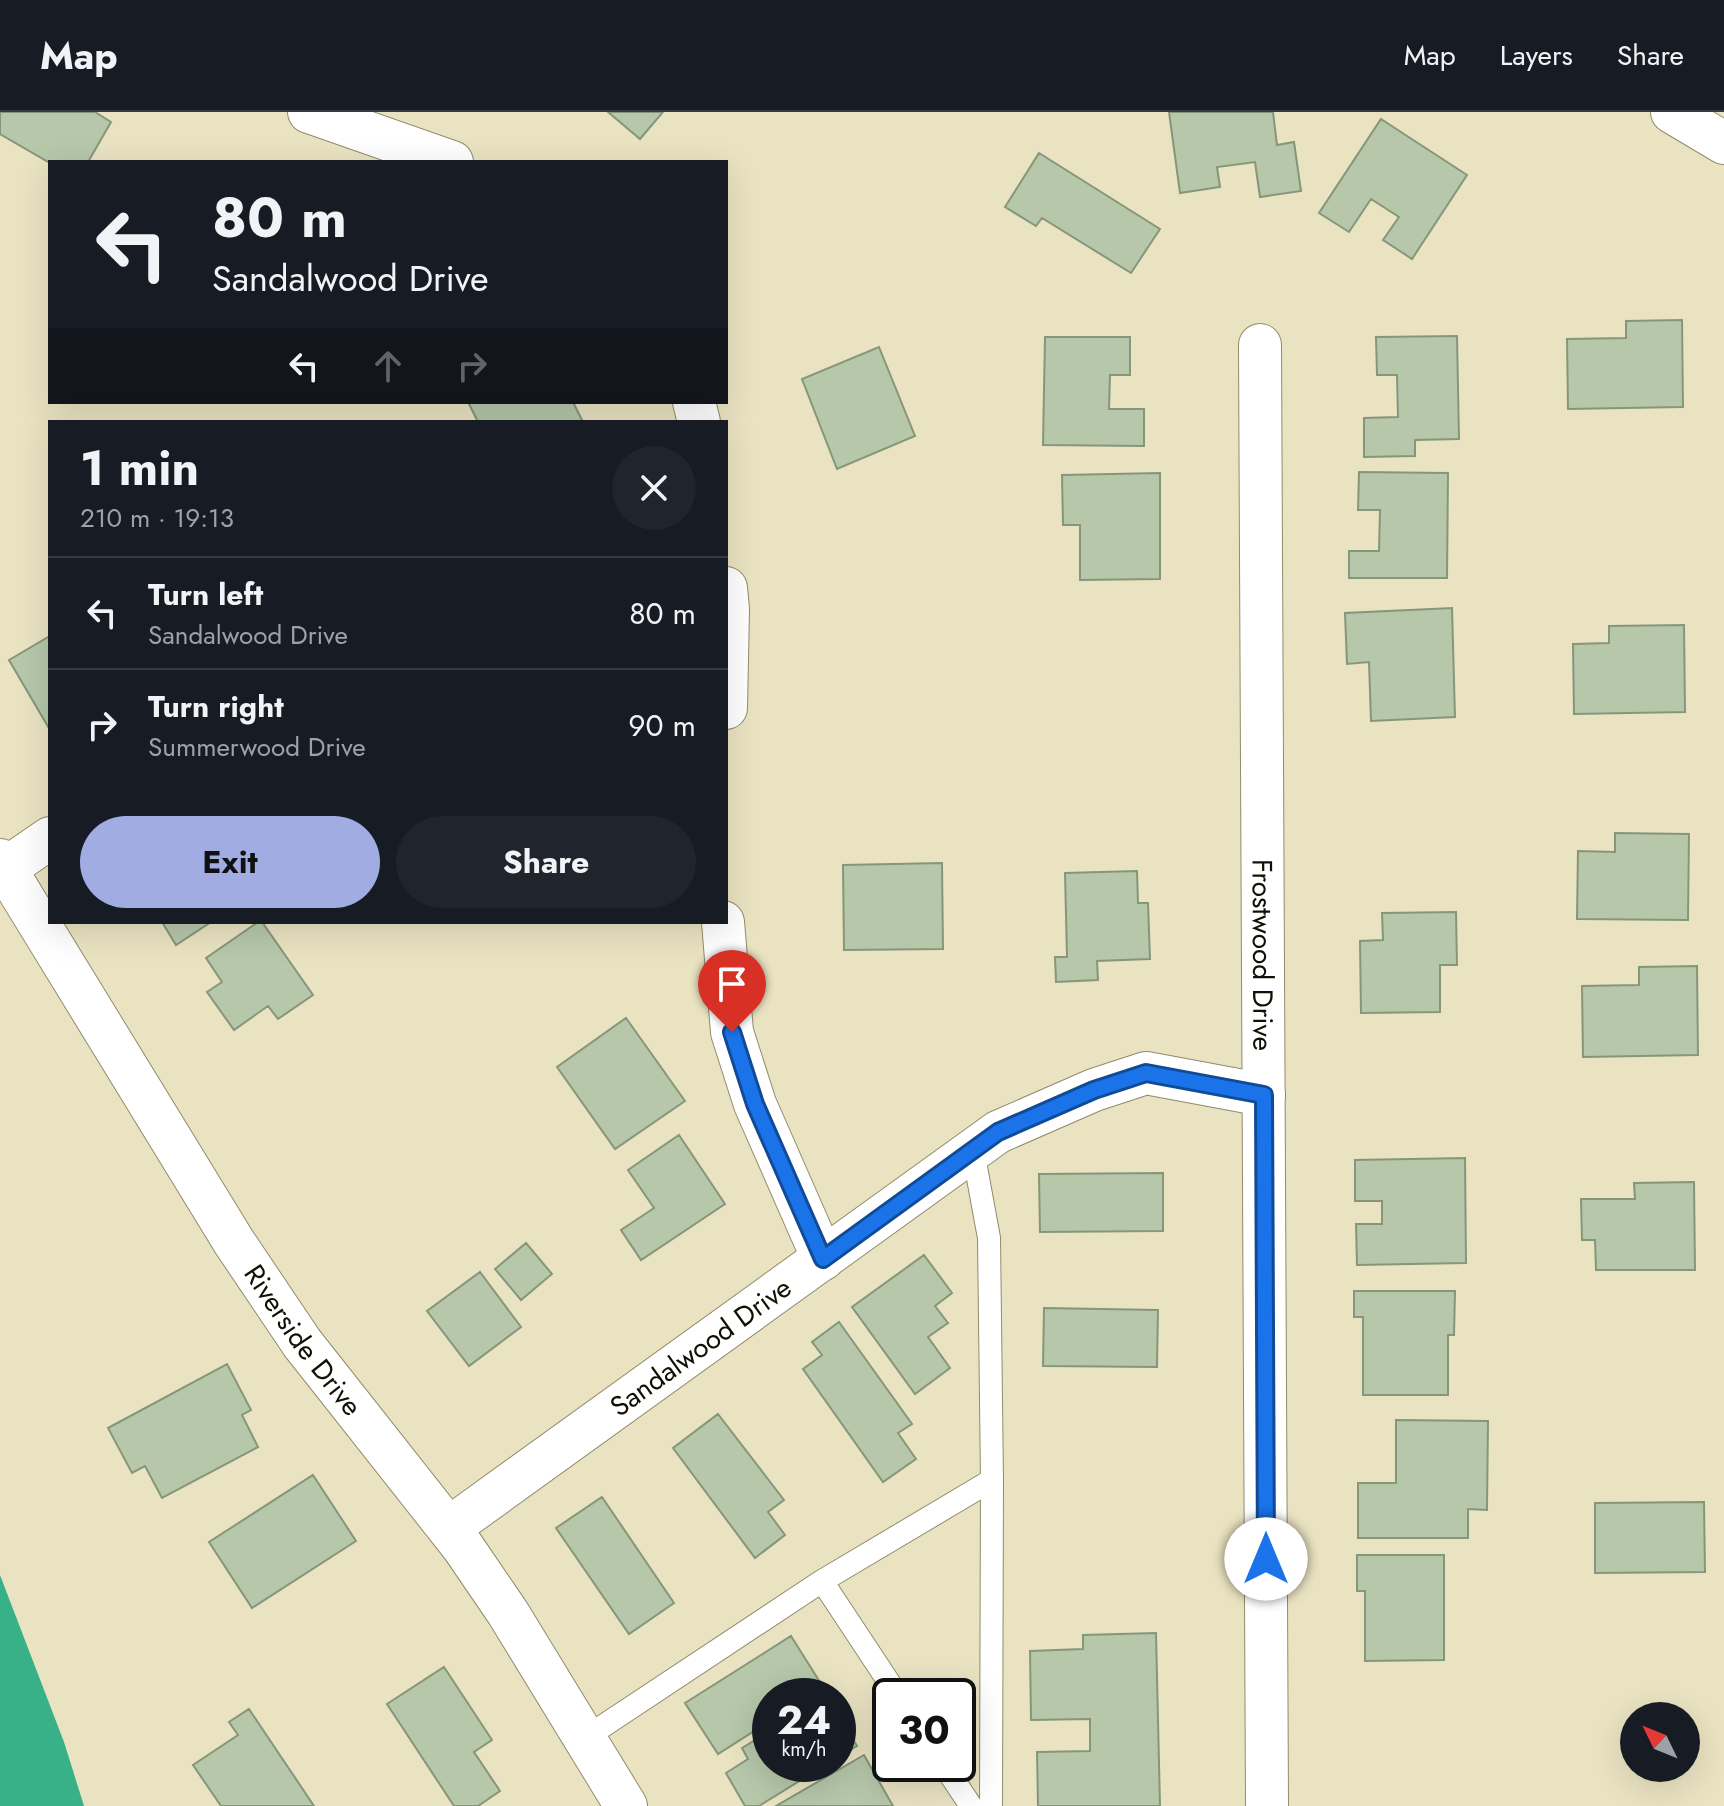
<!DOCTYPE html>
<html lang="en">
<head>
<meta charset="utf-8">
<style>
  :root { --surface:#171b24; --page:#20242c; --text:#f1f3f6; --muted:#9ea1a6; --line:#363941; --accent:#a1ace2 }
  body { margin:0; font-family:Jost,sans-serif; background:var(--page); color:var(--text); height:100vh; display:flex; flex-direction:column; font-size:30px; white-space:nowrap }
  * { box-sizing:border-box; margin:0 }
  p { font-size:26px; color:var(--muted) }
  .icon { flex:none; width:44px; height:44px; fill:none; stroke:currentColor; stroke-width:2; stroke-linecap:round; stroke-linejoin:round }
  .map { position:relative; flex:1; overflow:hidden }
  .sheet { position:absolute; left:48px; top:308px; width:680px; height:504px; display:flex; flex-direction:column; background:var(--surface); border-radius:0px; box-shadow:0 8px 32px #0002 }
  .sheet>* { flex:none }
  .banner { position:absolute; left:48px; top:48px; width:680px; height:244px; border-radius:0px; box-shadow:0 8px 32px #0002; background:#171b24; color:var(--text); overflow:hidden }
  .needle { width:52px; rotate:313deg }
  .tools { position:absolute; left:1620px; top:1590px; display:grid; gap:16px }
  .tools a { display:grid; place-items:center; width:80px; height:80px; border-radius:50%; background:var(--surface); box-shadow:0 8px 32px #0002; font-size:40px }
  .speed { position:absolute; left:752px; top:1566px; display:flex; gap:16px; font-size:40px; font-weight:700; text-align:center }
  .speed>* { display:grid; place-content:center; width:104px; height:104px; border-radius:50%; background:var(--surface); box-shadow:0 8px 32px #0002; line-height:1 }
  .speed small { font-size:20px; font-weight:400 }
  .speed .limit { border:4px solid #111; border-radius:12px; background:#fff; color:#111 }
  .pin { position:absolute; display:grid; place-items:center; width:68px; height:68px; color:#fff; margin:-82px -34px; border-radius:50% 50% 50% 0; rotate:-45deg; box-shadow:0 0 8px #0007 }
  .pin .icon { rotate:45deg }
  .me { position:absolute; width:88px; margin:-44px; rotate:0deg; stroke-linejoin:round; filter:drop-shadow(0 0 6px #0008) }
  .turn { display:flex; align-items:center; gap:28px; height:168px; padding:0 32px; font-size:36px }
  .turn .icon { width:104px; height:104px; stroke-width:2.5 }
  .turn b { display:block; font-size:56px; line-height:68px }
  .lanes { display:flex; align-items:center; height:76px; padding:0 32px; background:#0003; justify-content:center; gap:40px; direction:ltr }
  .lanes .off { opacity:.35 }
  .round { display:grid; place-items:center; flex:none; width:84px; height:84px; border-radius:42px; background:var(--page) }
  .overview { display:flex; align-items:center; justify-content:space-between; height:136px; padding:0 32px }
  h1 { font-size:48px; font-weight:700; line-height:60px }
  .cta { display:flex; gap:16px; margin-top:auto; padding:16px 32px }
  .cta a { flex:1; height:92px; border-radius:48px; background:var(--accent); color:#111; font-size:32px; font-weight:700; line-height:92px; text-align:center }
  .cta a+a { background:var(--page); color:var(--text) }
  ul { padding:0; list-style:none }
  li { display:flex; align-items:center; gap:24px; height:112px; padding:0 32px; border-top:2px solid var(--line) }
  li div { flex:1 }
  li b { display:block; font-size:30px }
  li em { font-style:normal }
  header { display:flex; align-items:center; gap:48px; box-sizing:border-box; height:112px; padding:0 40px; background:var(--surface); border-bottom:2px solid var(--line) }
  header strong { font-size:38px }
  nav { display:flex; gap:44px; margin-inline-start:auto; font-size:28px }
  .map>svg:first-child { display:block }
</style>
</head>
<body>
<header>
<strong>Map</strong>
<nav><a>Map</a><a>Layers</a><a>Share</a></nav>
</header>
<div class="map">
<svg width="1724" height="1694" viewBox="0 0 1724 1694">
  <rect width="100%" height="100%" fill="#eae3c2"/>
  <path fill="#38b188" d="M 0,1463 L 64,1630 L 84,1694 L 0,1694 Z"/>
  <path fill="#b6c7aa" stroke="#86967a" stroke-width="2" d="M 0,0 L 95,0 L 111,10 L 88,50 L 50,51 L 0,22 Z
    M 608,0 L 663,0 L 640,27 Z
    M 1169,0 L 1273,0 L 1277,33 L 1294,30 L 1301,79 L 1260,85 L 1255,50 L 1217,55 L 1220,75 L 1180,81 Z
    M 1381,7 L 1467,63 L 1412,147 L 1383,128 L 1399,105 L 1371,87 L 1349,120 L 1319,101 Z
    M 1039,41 L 1160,117 L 1131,161 L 1042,106 L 1036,114 L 1005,95 Z
    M 1682,208 L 1683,295 L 1568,297 L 1567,227 L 1626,226 L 1626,209 Z
    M 1457,224 L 1459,327 L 1415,328 L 1415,344 L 1364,345 L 1364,306 L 1398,305 L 1397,263 L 1377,263 L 1376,225 Z
    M 1045,225 L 1130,225 L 1130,263 L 1110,263 L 1109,297 L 1144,297 L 1144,334 L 1043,333 Z
    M 879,235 L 915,324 L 837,357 L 802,267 Z
    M 468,290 L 573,290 L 583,310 L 478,310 Z
    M 1359,360 L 1448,361 L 1447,466 L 1349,466 L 1349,439 L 1379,439 L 1380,398 L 1358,398 Z
    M 1160,361 L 1160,467 L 1080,468 L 1080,413 L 1063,413 L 1062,363 Z
    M 1452,496 L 1455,605 L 1371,609 L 1369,550 L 1347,552 L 1345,501 Z
    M 1684,513 L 1685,600 L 1574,602 L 1573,532 L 1609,531 L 1609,514 Z
    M 50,524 L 50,618 L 9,548 Z
    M 1615,721 L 1689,722 L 1688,808 L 1577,807 L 1578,739 L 1615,740 Z
    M 942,751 L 943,837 L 844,838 L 843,753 Z
    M 1137,759 L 1138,791 L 1148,791 L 1150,847 L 1097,849 L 1098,868 L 1056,870 L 1055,845 L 1067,845 L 1065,761 Z
    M 1456,800 L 1457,853 L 1440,853 L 1440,900 L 1361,901 L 1360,829 L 1383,828 L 1382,801 Z
    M 162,810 L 211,810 L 176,833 Z
    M 258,810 L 262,810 L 313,883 L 278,907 L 268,894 L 234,918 L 207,880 L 222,870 L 206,846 Z
    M 1697,854 L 1698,943 L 1583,945 L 1582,874 L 1639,873 L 1639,855 Z
    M 626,906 L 685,989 L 615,1037 L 557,955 Z
    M 679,1023 L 725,1092 L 641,1148 L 621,1118 L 654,1096 L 628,1058 Z
    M 1465,1046 L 1466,1151 L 1357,1153 L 1356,1112 L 1382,1112 L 1382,1089 L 1355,1089 L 1355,1048 Z
    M 1163,1061 L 1163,1119 L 1040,1120 L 1039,1062 Z
    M 1694,1070 L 1695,1158 L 1596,1158 L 1595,1128 L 1582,1128 L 1581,1087 L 1635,1087 L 1634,1071 Z
    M 526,1131 L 552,1162 L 521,1188 L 495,1157 Z
    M 924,1143 L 952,1181 L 935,1194 L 948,1211 L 928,1225 L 950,1256 L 915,1282 L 852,1195 Z
    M 480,1160 L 521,1215 L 469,1254 L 427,1199 Z
    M 1354,1179 L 1455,1179 L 1454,1223 L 1448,1223 L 1448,1283 L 1363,1283 L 1363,1205 L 1354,1205 Z
    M 1044,1196 L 1158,1198 L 1157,1255 L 1043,1254 Z
    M 839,1210 L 912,1312 L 898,1321 L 916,1347 L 883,1370 L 803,1257 L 822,1243 L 812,1230 Z
    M 227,1252 L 251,1298 L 242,1303 L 258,1335 L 162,1386 L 145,1354 L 132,1361 L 108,1316 Z
    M 718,1302 L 784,1388 L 768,1400 L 785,1423 L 755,1446 L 673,1336 Z
    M 1396,1308 L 1488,1309 L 1487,1398 L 1468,1397 L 1468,1426 L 1358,1426 L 1358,1371 L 1396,1371 Z
    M 313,1363 L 356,1429 L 252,1496 L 209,1430 Z
    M 602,1385 L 674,1491 L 629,1522 L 556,1416 Z
    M 1704,1390 L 1705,1460 L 1595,1461 L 1595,1391 Z
    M 1357,1443 L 1444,1443 L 1444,1548 L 1365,1549 L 1365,1479 L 1357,1479 Z
    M 1156,1521 L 1160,1694 L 1038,1694 L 1037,1640 L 1090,1639 L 1090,1607 L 1031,1608 L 1030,1539 L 1083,1537 L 1083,1523 Z
    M 791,1524 L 823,1575 L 809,1584 L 770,1584 L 770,1609 L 718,1642 L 685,1591 Z
    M 444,1555 L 492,1628 L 474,1640 L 500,1679 L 478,1694 L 454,1694 L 387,1592 Z
    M 249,1597 L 314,1694 L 221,1694 L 193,1653 L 238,1623 L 229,1610 Z
    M 838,1603 L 857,1634 L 838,1645 Z
    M 770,1619 L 770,1652 L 827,1652 L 759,1694 L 745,1694 L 726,1661 L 748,1647 L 742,1636 Z
    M 864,1643 L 893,1694 L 776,1694 Z"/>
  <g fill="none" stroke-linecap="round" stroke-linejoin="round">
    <defs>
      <path id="service" d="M 973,1039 L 989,1126 L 992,1368 L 991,1694
        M 822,1469 L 898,1584
        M 585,1626 L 822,1469 L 992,1368
        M 943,1652 L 971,1694"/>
      <g id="minor">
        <path d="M 309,0 L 452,50"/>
        <path d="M 1672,0 L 1724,31"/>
        <path id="s1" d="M 1260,233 L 1267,1694"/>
        <path d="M 694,290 L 699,310"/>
        <path d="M 726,476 L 728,497 L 726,596"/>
        <path id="s2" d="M 0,748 L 234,1130 L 302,1231 L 463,1435 L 508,1501 L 626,1694"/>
        <path d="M 5,757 L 50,726"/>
        <path d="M 723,810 L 732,920 L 755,992 L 823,1147"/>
        <path id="s3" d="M 449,1416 L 998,1020 L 1094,978 L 1146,961 L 1264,983"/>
      </g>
    </defs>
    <use href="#service" stroke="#928b6c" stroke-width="24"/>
    <use href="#minor" stroke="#928b6c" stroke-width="44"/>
    <use href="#service" stroke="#fff" stroke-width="22"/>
    <use href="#minor" stroke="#fff" stroke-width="42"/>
  </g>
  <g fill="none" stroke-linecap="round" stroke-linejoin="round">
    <defs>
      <path id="route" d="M 732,920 L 755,992 L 823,1147 L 998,1020 L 1094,978 L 1146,961 L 1264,983 L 1266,1447"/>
    </defs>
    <use href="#route" stroke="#114b97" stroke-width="20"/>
    <use href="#route" stroke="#1a73e8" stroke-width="14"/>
  </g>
  <g text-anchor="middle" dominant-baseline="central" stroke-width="7" stroke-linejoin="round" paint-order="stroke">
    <g font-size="28" fill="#120f04" stroke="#fff">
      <text stroke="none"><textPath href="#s1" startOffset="610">Frostwood Drive</textPath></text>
      <text stroke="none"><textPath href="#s2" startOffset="568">Riverside Drive</textPath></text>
      <text stroke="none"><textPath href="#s3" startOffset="310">Sandalwood Drive</textPath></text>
    </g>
  </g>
</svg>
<div class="tools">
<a><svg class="needle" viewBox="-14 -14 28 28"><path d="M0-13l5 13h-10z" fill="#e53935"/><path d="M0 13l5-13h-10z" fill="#9ea1a6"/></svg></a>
</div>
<div class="speed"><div>24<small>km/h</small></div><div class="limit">30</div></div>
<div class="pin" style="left:732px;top:920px;background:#d93025"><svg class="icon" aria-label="arrive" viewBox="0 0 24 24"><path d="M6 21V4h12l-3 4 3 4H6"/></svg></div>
<svg class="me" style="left:1266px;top:1447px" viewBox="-20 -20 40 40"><circle r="19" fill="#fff"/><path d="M0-13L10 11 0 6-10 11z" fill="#1a73e8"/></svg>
<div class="banner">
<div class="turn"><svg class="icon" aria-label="left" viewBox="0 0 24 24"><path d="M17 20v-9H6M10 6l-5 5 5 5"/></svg><div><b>80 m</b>Sandalwood Drive</div></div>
<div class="lanes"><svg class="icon" aria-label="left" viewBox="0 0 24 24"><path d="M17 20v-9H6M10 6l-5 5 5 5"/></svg><svg class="icon off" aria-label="ahead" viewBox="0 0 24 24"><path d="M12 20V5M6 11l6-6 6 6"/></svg><svg class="icon off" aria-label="right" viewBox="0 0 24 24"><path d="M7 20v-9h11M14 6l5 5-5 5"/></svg></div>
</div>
<section class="sheet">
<div class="overview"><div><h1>1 min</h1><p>210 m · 19:13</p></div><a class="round"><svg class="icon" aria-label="close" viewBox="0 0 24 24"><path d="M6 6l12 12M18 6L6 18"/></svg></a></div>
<ul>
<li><svg class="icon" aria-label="left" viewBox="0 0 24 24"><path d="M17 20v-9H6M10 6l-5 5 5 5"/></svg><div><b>Turn left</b><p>Sandalwood Drive</p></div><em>80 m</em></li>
<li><svg class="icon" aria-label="right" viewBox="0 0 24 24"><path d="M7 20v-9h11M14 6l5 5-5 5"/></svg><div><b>Turn right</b><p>Summerwood Drive</p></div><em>90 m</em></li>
</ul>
<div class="cta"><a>Exit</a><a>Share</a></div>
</section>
</div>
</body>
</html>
